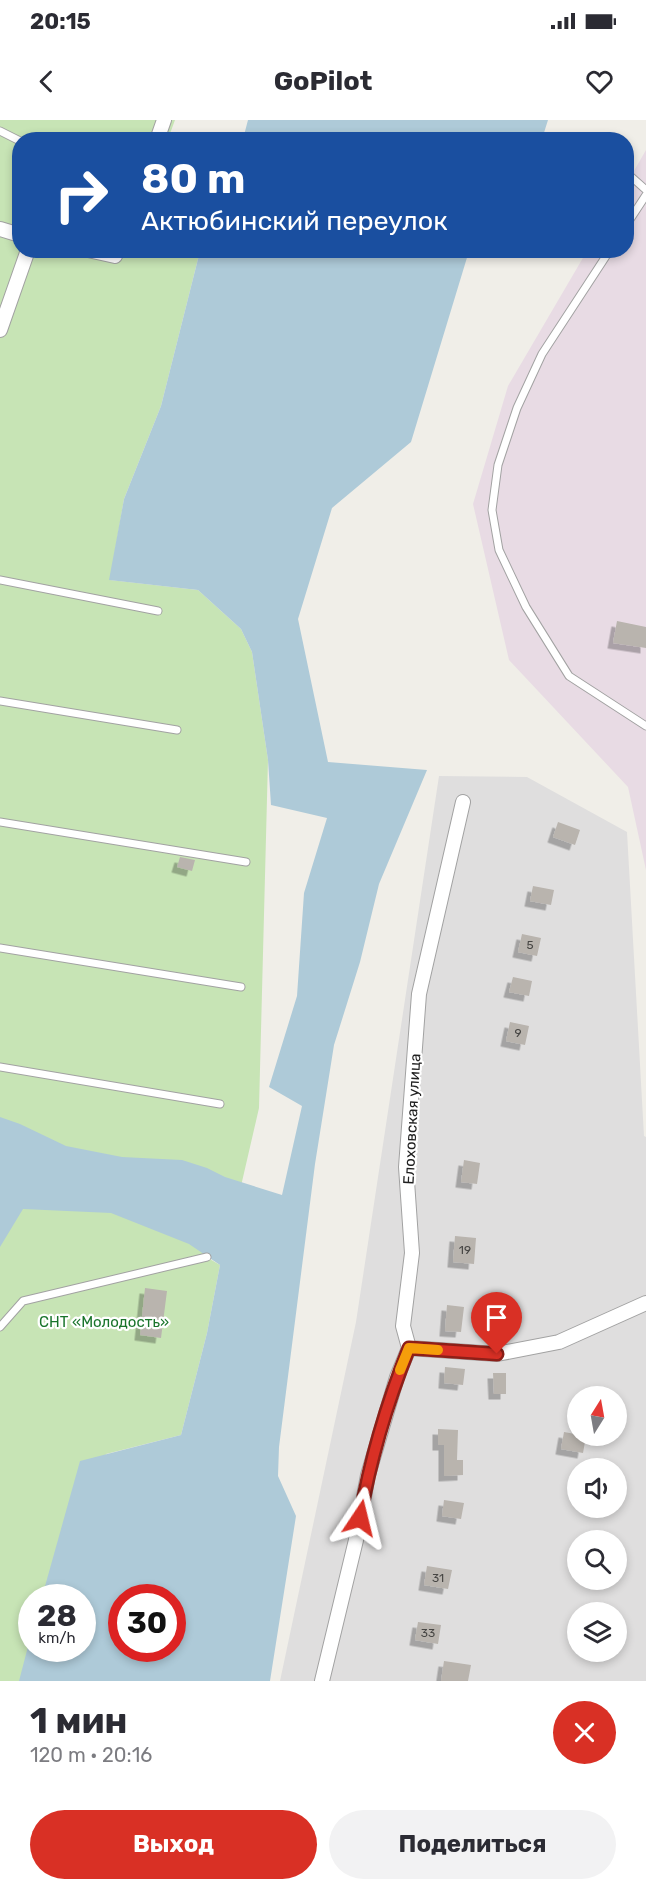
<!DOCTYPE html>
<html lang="ru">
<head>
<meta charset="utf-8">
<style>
  :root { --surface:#fff; --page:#f2f2f3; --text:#2b2b33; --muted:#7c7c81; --accent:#d93025 }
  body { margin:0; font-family:Rubik,sans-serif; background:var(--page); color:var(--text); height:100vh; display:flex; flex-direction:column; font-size:22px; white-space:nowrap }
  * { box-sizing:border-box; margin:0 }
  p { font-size:20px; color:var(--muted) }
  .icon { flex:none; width:33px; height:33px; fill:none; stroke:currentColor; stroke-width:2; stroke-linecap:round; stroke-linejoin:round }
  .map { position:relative; height:1561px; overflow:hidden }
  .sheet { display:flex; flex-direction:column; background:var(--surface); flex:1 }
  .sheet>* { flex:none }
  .hud { position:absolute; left:12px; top:12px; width:622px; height:126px; border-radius:24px; box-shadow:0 3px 9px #0003; background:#1a4fa0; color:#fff; overflow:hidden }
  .needle { width:39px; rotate:11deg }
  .controls { position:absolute; left:567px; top:1266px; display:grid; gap:12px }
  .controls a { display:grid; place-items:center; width:60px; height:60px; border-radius:50%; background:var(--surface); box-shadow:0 3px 9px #0003; font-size:30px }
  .speed { position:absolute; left:18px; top:1464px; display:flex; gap:12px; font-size:30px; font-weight:700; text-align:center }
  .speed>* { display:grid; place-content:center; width:78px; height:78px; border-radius:50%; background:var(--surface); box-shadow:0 3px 9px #0003; line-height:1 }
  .speed small { font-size:15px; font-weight:400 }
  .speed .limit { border:9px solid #d22; background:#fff; color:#111 }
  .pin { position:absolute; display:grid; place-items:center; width:51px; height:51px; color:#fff; margin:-62px -26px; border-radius:50% 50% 50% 0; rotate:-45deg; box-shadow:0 0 6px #0007 }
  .pin .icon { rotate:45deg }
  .me { position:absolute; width:66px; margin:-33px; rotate:10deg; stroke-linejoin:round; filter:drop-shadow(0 0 4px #0008) }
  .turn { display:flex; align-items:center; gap:21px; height:126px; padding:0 30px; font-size:27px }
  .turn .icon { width:78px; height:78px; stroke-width:2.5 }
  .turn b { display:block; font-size:42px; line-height:51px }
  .round { display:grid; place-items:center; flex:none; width:63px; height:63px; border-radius:32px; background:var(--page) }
  .headline { display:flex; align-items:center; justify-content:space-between; height:102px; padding:0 30px }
  h1 { font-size:36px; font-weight:700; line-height:45px }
  .button { display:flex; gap:12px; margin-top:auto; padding:12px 30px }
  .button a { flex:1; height:69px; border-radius:36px; background:var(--accent); color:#fff; font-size:24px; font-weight:700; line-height:69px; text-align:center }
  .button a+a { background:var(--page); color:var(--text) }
  .status { display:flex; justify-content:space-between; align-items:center; height:42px; padding:0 30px; background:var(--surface); direction:ltr }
  .status svg { height:16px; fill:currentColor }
  header { display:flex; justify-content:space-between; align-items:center; height:78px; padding:0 30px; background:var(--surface); font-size:27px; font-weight:700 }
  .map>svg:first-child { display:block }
</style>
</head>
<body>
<div class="status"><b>20:15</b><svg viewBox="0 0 49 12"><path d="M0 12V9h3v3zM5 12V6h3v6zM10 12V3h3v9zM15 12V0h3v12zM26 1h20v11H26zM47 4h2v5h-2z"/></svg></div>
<header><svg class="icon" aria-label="back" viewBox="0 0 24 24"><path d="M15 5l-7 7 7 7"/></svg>GoPilot<svg class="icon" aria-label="heart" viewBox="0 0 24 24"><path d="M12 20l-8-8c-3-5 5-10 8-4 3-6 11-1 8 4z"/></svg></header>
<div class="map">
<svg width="646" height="1561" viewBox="0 0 646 1561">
  <defs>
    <filter id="shadow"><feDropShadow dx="-5.5" dy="5.5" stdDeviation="0" flood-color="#0004"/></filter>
  </defs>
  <rect width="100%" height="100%" fill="#f0eee8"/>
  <path fill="#dfdede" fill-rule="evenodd" d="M 439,656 L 527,657 L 627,712 L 644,1016 L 646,1017 L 646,1561 L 280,1561 L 356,1202 ZM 578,1276 L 616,1276 L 616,1316 L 578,1316 ZM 578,1348 L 616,1348 L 616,1388 L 578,1388 ZM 578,1420 L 616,1420 L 616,1460 L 578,1460 ZM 578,1492 L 616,1492 L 616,1532 L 578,1532 Z"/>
  <path fill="#e8dbe4" d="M 646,30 L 646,750 L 628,667 L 509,540 L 473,384 L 508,266 L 587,131 L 627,130 L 627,63 Z"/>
  <path fill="#c7e4b5" d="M 0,0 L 175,0 L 168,19 L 20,20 L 20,130 L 200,131 L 161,286 L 124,379 L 110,460 L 198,470 L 241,509 L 252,532 L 268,640 L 259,988 L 238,1079 L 208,1138 L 220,1145 L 207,1213 L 181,1315 L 106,1334 L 61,1477 L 32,1478 L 32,1528 L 41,1561 L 0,1561 Z"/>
  <path fill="#aecad8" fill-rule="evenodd" d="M 248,0 L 548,0 L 542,19 L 243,19 Z
    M 200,131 L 469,131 L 411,322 L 332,388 L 298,499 L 328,642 L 427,650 L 379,764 L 360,842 L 334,925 L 315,1044 L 279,1327 L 278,1356 L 296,1396 L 270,1561 L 19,1561 L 31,1515 L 32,1528 L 82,1528 L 82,1478 L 42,1477 L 80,1341 L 181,1315 L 207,1213 L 220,1145 L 189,1124 L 111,1093 L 23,1089 L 0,1127 L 0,997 L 20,1004 L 66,1026 L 122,1037 L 182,1040 L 207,1048 L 225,1057 L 282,1075 L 302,986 L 269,967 L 297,876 L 304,773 L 327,698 L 271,685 L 268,640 L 252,532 L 241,509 L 198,470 L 109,460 L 124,379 L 161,286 ZM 122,1478 L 172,1478 L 172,1528 L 122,1528 Z"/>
  <path fill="#b9b4ae" filter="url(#shadow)" d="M 617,501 L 646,507 L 646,528 L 613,523 Z
    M 558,702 L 580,710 L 575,725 L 553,717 Z
    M 180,737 L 195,740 L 192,751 L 177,747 Z
    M 533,766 L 554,770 L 551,785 L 530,781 Z
    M 522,814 L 541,818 L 537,836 L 518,832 Z
    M 513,857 L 532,861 L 529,876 L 509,872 Z
    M 510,902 L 529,906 L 525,925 L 506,921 Z
    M 464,1040 L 480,1043 L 477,1064 L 461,1062 Z
    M 455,1116 L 476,1118 L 474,1144 L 453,1142 Z
    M 145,1168 L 167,1171 L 161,1218 L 140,1215 Z
    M 447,1185 L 464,1187 L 461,1212 L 445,1211 Z
    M 445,1247 L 465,1249 L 463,1265 L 444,1263 Z
    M 493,1253 L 506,1253 L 506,1274 L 494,1274 Z
    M 438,1309 L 458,1310 L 457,1340 L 463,1340 L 463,1355 L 444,1356 L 444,1325 L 438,1325 Z
    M 564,1312 L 586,1316 L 583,1333 L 561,1329 Z
    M 444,1380 L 464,1383 L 461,1399 L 442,1396 Z
    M 427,1446 L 452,1450 L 448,1469 L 424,1465 Z
    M 418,1502 L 441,1505 L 438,1524 L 415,1520 Z
    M 444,1541 L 471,1545 L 468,1561 L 441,1561 Z"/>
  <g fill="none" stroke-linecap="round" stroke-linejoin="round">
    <defs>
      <path id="service" d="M 0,11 L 20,21
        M 561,17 L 565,20
        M 627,53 L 646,70
        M 627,104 L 646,75
        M 610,130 L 542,234 L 517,288 L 498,345 L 492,390 L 499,430 L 526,487 L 569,556 L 646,606
        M 0,460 L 158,491
        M 0,581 L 177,610
        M 0,702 L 246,742
        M 0,828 L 241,867
        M 0,947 L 220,984
        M 0,1207 L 23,1181 L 207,1137"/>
      <path id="minor" d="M 157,20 L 164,0
        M 0,109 L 20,115
        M 88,130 L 115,136 L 117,130
        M 0,210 L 28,130
        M 409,1228 L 497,1234 L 559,1222 L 646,1183
        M 322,1561 L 356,1420 L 368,1355 L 397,1257 L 409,1228 L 403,1206 L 412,1133 L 406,1047 L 419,874 L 463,682"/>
    </defs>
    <use href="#service" stroke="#a2a2a2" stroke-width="9"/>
    <use href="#minor" stroke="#a2a2a2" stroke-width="16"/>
    <use href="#service" stroke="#fff" stroke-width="7"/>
    <use href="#minor" stroke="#fff" stroke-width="14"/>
  </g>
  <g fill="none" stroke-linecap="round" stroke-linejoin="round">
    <defs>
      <path id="route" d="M 360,1398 C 370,1340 387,1283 409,1228 L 497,1234"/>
    </defs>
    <use href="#route" stroke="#8d1f18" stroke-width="15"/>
    <use href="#route" stroke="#d93025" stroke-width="10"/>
    <path stroke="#f59e0b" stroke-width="10" d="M 400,1250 L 409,1228 L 438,1230"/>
  </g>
  <g text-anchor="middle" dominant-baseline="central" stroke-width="4.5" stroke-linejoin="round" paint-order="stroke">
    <g font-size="12" fill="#474644">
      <text x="530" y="825">5</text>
      <text x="518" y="913">9</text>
      <text x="465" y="1130">19</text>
      <text x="438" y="1458">31</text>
      <text x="428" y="1513">33</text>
    </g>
    <g font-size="15" fill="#212121" stroke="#fff">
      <text transform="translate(412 999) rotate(-87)">Елоховская улица</text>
    </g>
    <g font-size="15" fill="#19742b" stroke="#fff">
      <text x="104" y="1202">СНТ «Молодость»</text>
    </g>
  </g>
</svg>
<div class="controls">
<a><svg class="needle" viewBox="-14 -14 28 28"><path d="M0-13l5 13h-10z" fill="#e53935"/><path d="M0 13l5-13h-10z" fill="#7c7c81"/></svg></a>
<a><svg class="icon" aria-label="sound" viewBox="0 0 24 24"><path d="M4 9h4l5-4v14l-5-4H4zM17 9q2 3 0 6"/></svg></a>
<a><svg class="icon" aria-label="search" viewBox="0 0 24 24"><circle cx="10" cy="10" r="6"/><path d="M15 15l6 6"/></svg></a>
<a><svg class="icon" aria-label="layers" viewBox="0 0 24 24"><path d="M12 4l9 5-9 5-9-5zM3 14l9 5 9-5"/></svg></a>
</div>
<div class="speed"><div>28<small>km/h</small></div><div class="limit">30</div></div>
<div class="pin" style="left:497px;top:1234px;background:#d93025"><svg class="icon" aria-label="arrive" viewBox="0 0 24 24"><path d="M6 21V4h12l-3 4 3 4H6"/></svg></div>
<svg class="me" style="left:360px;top:1398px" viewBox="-20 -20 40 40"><path d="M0-17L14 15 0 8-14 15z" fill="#d93025" stroke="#fff" stroke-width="4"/></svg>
<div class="hud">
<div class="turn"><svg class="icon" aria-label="right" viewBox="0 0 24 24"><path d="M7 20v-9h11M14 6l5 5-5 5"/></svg><div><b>80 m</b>Актюбинский переулок</div></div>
</div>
</div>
<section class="sheet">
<div class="headline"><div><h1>1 мин</h1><p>120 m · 20:16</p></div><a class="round" style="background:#d93025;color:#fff"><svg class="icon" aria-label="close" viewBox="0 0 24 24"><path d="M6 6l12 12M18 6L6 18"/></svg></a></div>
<div class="button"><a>Выход</a><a>Поделиться</a></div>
</section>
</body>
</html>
